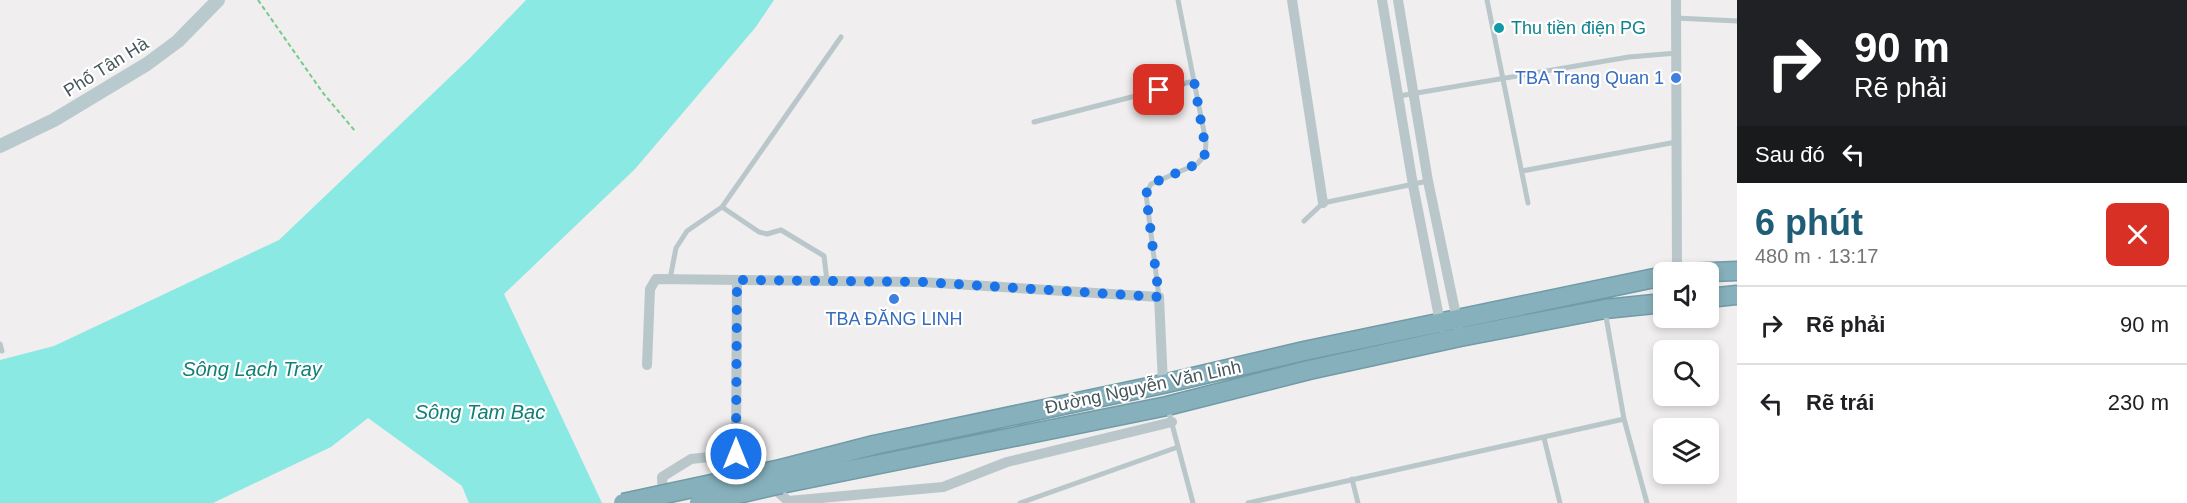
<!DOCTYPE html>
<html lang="vi">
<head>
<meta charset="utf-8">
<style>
  :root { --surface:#fff; --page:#f6f6f6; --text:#202124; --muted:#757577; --line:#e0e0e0; --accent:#1f5d76 }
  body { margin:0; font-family:Helvetica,sans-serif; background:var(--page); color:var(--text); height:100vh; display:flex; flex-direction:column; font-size:22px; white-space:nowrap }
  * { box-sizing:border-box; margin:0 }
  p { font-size:20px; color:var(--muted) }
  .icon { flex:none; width:33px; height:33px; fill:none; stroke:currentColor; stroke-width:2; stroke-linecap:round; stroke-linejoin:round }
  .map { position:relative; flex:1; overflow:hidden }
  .drawer { display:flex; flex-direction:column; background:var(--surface); width:450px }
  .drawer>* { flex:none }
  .hud { background:#202124; color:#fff; overflow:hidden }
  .fabs { position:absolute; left:1653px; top:262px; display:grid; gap:12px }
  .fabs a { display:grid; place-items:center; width:66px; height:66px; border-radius:9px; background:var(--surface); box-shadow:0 3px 9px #0003; font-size:30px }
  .pin { position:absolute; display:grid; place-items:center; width:51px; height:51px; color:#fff; margin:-26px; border-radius:12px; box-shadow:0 3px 9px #0006 }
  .me { position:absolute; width:66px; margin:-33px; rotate:0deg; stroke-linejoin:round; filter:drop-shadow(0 0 4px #0008) }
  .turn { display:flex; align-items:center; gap:21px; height:126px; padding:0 18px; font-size:27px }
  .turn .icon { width:78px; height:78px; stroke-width:2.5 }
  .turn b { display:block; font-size:42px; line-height:51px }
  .then { display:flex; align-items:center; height:57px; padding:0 18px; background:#0003; gap:12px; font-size:22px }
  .round { display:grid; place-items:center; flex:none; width:63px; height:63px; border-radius:9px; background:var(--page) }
  .head { display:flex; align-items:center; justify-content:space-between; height:102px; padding:0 18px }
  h1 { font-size:36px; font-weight:700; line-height:45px; color:var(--accent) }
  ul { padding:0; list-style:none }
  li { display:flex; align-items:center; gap:18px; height:78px; padding:0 18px; border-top:2px solid var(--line) }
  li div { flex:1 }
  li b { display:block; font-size:22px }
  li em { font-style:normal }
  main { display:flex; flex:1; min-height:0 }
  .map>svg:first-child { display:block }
</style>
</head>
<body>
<main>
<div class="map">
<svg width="1737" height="503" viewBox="0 0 1737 503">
  <rect width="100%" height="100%" fill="#f0eeee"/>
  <path fill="#8ae9e2" d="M 526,0 L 774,0 L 755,28 L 635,169 L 504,294 L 602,503 L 469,503 L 462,486 L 368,418 L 331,447 L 213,503 L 0,503 L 0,360 L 54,346 L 279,240 L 471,57 Z"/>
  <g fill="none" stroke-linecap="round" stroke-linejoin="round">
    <defs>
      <path id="highway" d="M 1685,273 L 1737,271
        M 1708,298 L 1737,295
        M 781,469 L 874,445 L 1163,384 L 1304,351 L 1664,276
        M 781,484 L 1167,406 L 1309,370 L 1460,337 L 1605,309 L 1664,303"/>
    </defs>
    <use href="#highway" stroke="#719ba7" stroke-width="21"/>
    <path stroke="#75cb88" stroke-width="2" stroke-dasharray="4.5 3" stroke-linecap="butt" d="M 258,0 L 323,93 L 355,131"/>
    <path stroke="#b9c7cb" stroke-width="5" d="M 1487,0 L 1528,203
      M 1676,18 L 1737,21
      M 1399,96 L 1629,57 L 1677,53
      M 1034,122 L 1194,81
      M 1522,171 L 1676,142
      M 722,207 L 759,232 L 767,234 L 781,230 L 824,256 L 827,281
      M 1304,221 L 1323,203 L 1428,181
      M 670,279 L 676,248 L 687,231 L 722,207 L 841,37
      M 1159,297 L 1146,194 L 1151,184 L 1197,164 L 1205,155 L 1206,142 L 1178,0
      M 1605,311 L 1624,419 L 1647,503
      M 0,344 L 2,351
      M 1168,409 L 1193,503
      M 1544,438 L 1560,503
      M 1352,479 L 1358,503
      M 1020,503 L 1178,447
      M 1248,503 L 1624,419"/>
    <path stroke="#b9c7cb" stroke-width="10" d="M 1292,0 L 1323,203
      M 1382,0 L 1413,185 L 1441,327
      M 1398,0 L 1428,181 L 1458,325
      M 1676,0 L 1677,273
      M 647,365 L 650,289 L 656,279 L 922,282 L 1159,297 L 1163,384
      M 736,454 L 737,280
      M 663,500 L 662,477 L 691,459 L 736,454 L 788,501 L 943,487 L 1007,462 L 1172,422"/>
    <path stroke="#b9cacf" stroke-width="14" d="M 0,146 L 54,120 L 147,64 L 178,41 L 218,0"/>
    <use href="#highway" stroke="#86b0bc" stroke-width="18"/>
    <defs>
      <path id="highway-bridge" d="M 623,503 L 781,469
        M 699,503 L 781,484"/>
    </defs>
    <use href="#highway-bridge" stroke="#719ba7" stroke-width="21" stroke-linecap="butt"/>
    <use href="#highway-bridge" stroke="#86b0bc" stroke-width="18"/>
  </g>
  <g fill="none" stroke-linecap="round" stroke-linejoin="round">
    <path stroke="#1a73e8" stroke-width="10" stroke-dasharray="0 18" d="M 736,454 L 737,280 L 922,282 L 1159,297 L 1146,194 L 1151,184 L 1197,164 L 1203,159 L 1206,151 L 1194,81 L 1159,90"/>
  </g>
  <circle fill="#0f9aa8" stroke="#fff" stroke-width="2" cx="1499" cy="28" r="6"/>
  <g fill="#3f7fe0" stroke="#fff" stroke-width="2">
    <circle cx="1676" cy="78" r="6"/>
    <circle cx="894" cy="299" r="6"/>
  </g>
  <g text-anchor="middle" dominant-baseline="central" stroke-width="4.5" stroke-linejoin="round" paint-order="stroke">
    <g font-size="18" fill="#0d838f" stroke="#fff" text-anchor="start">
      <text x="1511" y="28">Thu tiền điện PG</text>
    </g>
    <g font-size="18" fill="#46575b" stroke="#fff">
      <text transform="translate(106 67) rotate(-32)">Phố Tân Hà</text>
      <text transform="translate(1143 387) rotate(-12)">Đường Nguyễn Văn Linh</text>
    </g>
    <g font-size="18" fill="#366cbe" stroke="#fff" text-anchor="end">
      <text x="1664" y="78">TBA Trang Quan 1</text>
      <text x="894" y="319" text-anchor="middle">TBA ĐĂNG LINH</text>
    </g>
    <g font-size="20" font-style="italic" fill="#107f76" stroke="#fff">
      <text x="252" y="369">Sông Lạch Tray</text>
      <text x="480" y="412">Sông Tam Bạc</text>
    </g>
  </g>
</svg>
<div class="fabs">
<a><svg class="icon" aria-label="sound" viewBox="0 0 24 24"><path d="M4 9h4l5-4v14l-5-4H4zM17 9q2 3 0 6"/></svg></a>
<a><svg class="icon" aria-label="search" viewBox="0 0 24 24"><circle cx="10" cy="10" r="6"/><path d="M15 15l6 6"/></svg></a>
<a><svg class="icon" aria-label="layers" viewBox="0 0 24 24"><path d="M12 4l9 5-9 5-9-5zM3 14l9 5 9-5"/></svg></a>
</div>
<div class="pin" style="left:1159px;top:90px;background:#d93025"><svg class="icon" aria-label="arrive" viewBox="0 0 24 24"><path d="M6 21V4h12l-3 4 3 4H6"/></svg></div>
<svg class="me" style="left:736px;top:454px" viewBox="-20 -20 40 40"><circle r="17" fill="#1a73e8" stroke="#fff" stroke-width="3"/><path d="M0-11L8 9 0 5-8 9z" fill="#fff"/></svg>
</div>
<section class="drawer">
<div class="hud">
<div class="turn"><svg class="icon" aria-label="right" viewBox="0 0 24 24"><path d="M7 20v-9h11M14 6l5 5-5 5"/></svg><div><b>90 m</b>Rẽ phải</div></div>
<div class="then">Sau đó<svg class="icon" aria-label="left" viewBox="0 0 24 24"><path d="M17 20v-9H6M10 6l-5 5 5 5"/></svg></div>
</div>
<div class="head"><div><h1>6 phút</h1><p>480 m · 13:17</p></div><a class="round" style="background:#d93025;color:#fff"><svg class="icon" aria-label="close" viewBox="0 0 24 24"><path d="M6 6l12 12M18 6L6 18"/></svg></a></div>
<ul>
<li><svg class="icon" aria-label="right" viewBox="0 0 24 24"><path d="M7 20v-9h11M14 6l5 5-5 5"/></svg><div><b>Rẽ phải</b></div><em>90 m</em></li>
<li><svg class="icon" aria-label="left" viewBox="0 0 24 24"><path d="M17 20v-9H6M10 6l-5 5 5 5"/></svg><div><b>Rẽ trái</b></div><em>230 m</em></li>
</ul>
</section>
</main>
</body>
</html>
